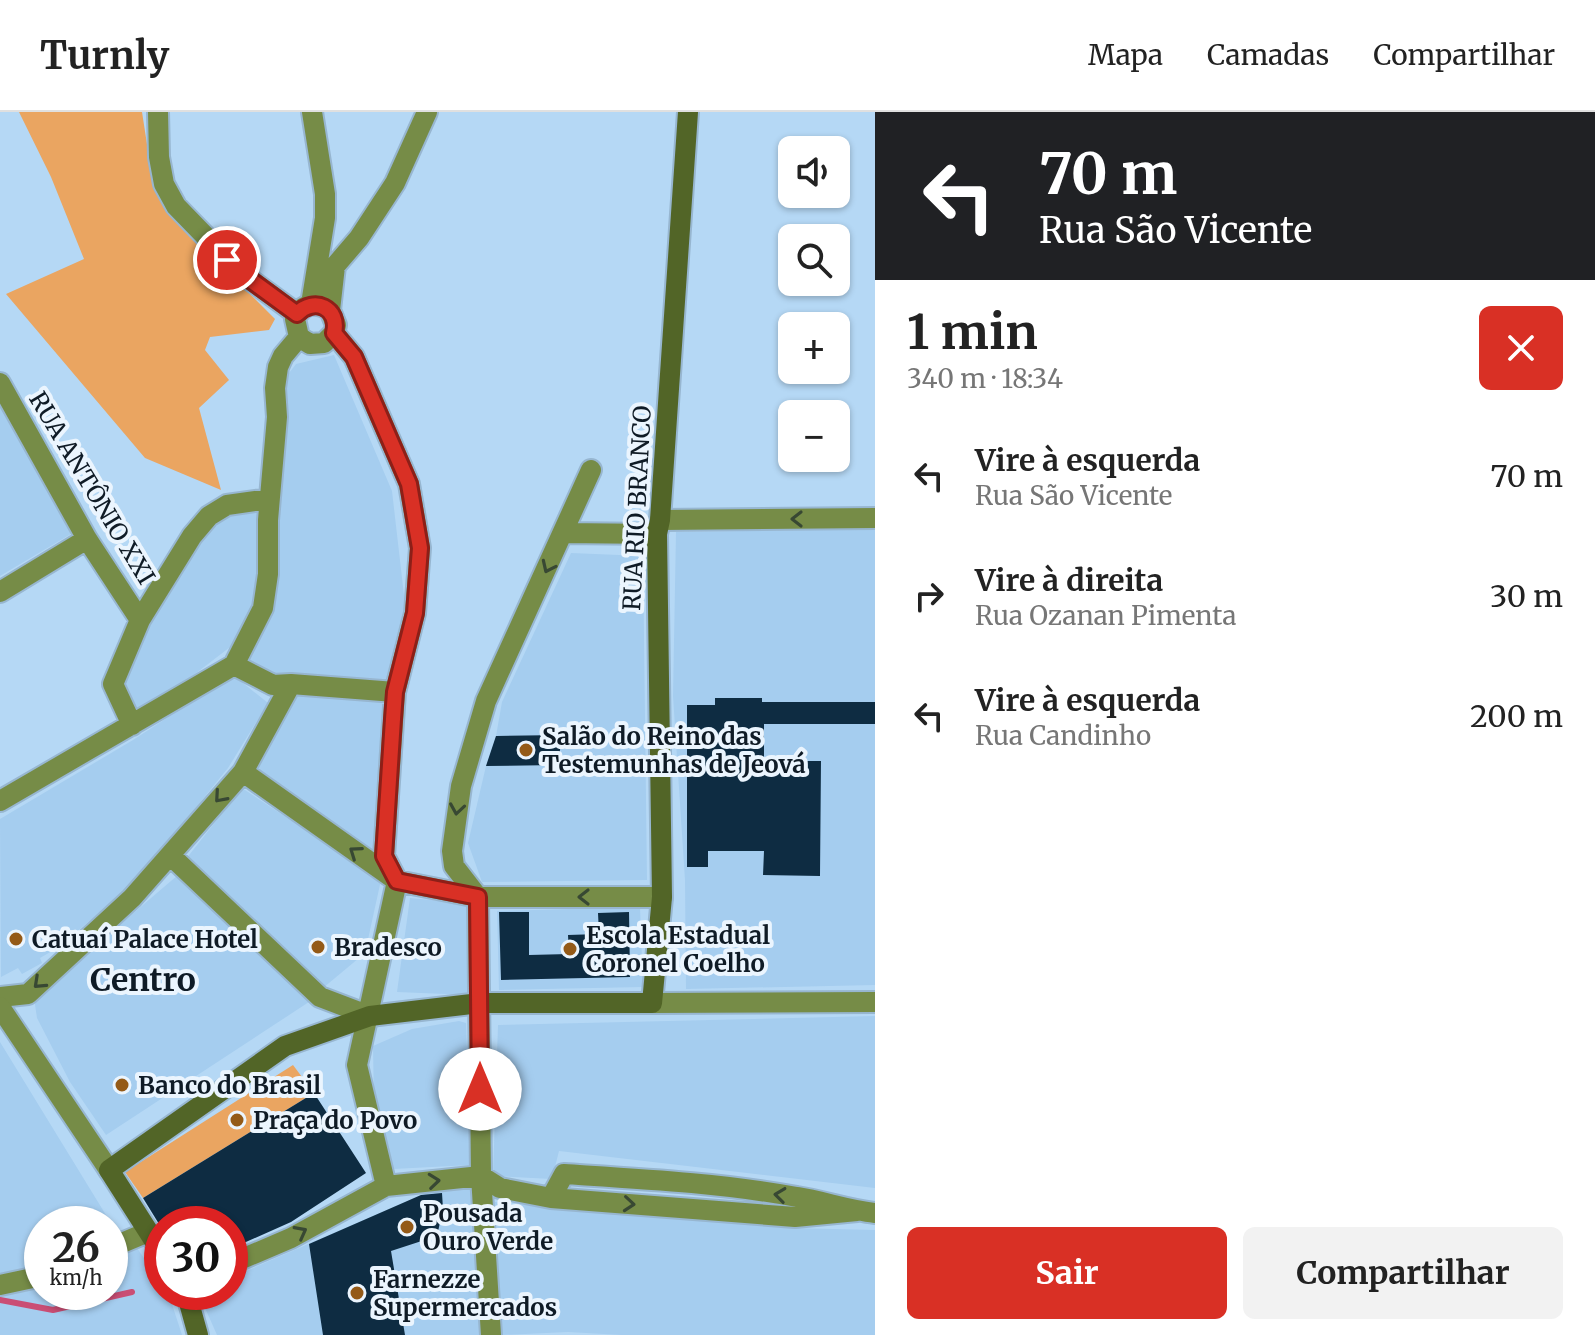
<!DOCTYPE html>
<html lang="pt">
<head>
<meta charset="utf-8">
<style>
  :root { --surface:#fff; --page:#f2f2f2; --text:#222; --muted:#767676; --line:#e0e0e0; --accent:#d93025 }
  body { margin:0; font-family:Merriweather,serif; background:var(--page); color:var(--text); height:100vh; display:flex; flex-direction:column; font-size:30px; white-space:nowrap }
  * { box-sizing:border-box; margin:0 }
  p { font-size:26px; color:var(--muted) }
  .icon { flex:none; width:44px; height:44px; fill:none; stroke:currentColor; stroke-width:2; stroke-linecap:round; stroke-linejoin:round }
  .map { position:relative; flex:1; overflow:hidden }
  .details { display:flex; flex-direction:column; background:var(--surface); width:720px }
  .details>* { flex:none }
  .hud { background:#202124; color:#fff; overflow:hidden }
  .fabs { position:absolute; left:778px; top:24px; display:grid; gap:16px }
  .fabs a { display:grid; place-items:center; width:72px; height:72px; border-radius:12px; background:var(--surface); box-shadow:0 2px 6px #0004; font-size:40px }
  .speed { position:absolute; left:24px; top:1094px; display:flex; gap:16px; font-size:40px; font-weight:700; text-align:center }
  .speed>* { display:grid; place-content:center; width:104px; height:104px; border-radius:50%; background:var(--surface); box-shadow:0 2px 6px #0004; line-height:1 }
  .speed small { font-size:20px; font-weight:400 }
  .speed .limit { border:12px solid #d22; background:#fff; color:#111 }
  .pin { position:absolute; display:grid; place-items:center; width:68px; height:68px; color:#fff; margin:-34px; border:4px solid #fff; border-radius:50%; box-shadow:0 2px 8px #0007 }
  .me { position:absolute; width:88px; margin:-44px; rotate:0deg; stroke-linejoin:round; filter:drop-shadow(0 0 6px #0008) }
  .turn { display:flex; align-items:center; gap:28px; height:168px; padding:0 32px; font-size:36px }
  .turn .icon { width:104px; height:104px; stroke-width:2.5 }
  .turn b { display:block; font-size:56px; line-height:68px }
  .round { display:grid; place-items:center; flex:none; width:84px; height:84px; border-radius:12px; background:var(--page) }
  .overview { display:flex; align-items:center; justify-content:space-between; height:136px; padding:0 32px }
  h1 { font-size:48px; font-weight:700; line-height:60px }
  .cta { display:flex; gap:16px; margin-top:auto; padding:16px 32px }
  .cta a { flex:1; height:92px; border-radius:12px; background:var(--accent); color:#fff; font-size:32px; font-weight:700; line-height:92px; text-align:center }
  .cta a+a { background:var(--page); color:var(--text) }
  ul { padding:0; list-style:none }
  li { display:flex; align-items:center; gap:24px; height:120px; padding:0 32px }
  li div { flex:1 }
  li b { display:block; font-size:30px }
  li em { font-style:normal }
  header { display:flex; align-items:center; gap:48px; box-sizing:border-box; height:112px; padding:0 40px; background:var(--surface); border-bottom:2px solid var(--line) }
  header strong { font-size:38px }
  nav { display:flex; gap:44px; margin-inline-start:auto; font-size:28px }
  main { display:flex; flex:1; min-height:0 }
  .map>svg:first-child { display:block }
</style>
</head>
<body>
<header>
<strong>Turnly</strong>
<nav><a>Mapa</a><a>Camadas</a><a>Compartilhar</a></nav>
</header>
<main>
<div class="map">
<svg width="875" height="1223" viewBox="0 0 875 1223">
  <rect width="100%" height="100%" fill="#b5d8f5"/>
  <path fill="#a5cdef" d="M 334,243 L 392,379 L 405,492 L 387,570 L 275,564 L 246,551 L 269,502 L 283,269 L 296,252 Z
    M 0,291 L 71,422 L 0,464 Z
    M 264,395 L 262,458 L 247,522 L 195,562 L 133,602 L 119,574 L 155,501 L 210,410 L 230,399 Z
    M 875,417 L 875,873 L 686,877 L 685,768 L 673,584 L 676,420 Z
    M 571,441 L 643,444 L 647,768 L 482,770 L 468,731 L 486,654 L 496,624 L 502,590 Z
    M 233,563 L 268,591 L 228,656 L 138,767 L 59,835 L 40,846 L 42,851 L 22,862 L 18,856 L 1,865 L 0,707 L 133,628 Z
    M 296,581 L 388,591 L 378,744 L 254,660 Z
    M 242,676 L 381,768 L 365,841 L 323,876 L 186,747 Z
    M 178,763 L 312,888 L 106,1023 L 70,970 L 37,906 L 34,886 Z
    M 410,786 L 472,792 L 470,883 L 397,880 Z
    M 640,795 L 643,875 L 499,878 L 497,799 Z
    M 875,904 L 875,1076 L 559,1039 L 552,1067 L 493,1064 L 498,913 Z
    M 459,909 L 466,911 L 471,1053 L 393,1057 L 374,993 L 373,934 L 412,917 Z
    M 0,930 L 117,1121 L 110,1124 L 110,1112 L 42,1112 L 42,1156 L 0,1165 Z
    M 473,1073 L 482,1223 L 217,1223 L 198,1180 L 230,1180 L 230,1166 L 442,1074 Z
    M 495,1090 L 791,1116 L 875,1118 L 875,1223 L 622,1223 L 568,1220 L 501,1223 Z
    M 135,1133 L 162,1173 L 162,1180 L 169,1183 L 182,1223 L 0,1223 L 0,1180 L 42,1170 L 42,1180 L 110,1180 L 110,1144 Z"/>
  <path fill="#eaa561" d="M 19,0 L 142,0 L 151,58 L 164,96 L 275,207 L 269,218 L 210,225 L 205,238 L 229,268 L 199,296 L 221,378 L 145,346 L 6,182 L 84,147 L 51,65 Z
    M 293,953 L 314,981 L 143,1086 L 125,1060 Z"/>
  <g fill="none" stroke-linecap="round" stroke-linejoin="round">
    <path stroke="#ca4e75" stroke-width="6" d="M 0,1188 L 53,1198 L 132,1180"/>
  </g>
  <path fill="#0e2c42" d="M 715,586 L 762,586 L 762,590 L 875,590 L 875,612 L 764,612 L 764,649 L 821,649 L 820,764 L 763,763 L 764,739 L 708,739 L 708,755 L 687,755 L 687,593 L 715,593 Z
    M 562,623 L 558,653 L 486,654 L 496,624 Z
    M 499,800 L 529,800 L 529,843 L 569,842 L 568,823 L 599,822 L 598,801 L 629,800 L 630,865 L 501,868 Z
    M 314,981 L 366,1061 L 291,1110 L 230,1137 L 230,1112 L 159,1112 L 143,1086 Z
    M 442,1081 L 443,1097 L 437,1124 L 391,1139 L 405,1223 L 323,1223 L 309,1132 L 421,1083 Z"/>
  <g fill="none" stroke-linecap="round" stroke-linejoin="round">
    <defs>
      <path id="minor" d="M 158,0 L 159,45 L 164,72 L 176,94 L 241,161 L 297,202
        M 311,192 L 325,106 L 325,82 L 312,0
        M 330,198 C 316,189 302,191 295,207 L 299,225 L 310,232 L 324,231 L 334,221 L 336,213 L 330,198 L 335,154 L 359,126 L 395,71 L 427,0
        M 334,221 L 354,245 L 409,372 L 420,436 L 415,501 L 395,580 L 384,744 L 397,769 L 357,953 L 386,1074
        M 0,271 L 87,427 L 140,508
        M 660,408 L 875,406
        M 563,421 L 657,422
        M 0,480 L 87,427
        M 234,553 L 273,573 L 291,572 L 395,580
        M 132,613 L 113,572 L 140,508 L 192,424 L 209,404 L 227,393 L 269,387
        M 243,660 L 397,769 L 478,785 L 662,785
        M 0,689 L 234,553 L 263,496 L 268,462 L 268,408 L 277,305 L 275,276 L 278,255 L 283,244 L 299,225
        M 170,743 L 320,885 L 370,904
        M 0,885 L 28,882 L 132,786 L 243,660 L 291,572
        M 551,1086 L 564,1062 C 642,1067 721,1071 797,1085 C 823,1089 848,1098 875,1101
        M 110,1136 L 148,1120
        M 230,1152 L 291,1126 L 386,1074 L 481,1064 L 500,1076 L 551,1086 L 795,1105 L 857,1099
        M 0,1173 L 42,1164
        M 491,1223 L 481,1064 L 478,785 L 454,754 L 452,739 L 461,674 L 486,589 L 591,358"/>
      <path id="tertiary" d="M 652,891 L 875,890
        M 0,895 L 109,1058"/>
      <path id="secondary" d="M 162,1141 L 109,1058 L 285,934 L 370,904 L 480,891 L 652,891 L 662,785 L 657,422 L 660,408 L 688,0
        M 186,1180 L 198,1223"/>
    </defs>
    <use href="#minor" stroke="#97b6d0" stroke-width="24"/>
    <use href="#tertiary" stroke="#97b6d0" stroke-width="24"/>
    <use href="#secondary" stroke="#97b6d0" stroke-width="24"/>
    <use href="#minor" stroke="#768c47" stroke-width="20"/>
    <use href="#tertiary" stroke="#768c47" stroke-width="20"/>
    <use href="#secondary" stroke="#526527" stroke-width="20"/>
  </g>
  <defs><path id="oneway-chevron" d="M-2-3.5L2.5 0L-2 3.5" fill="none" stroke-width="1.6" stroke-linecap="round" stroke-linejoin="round" transform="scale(2)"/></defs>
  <g stroke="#384833">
    <use href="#oneway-chevron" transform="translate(797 407) rotate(180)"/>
    <use href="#oneway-chevron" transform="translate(548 455) rotate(115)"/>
    <use href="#oneway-chevron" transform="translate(220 685) rotate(131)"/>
    <use href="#oneway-chevron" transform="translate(457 697) rotate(99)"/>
    <use href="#oneway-chevron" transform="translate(355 740) rotate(-145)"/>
    <use href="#oneway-chevron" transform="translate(584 785) rotate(-180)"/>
    <use href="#oneway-chevron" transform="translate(39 871) rotate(137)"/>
    <use href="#oneway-chevron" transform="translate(434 1069) rotate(-6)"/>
    <use href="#oneway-chevron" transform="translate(780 1083) rotate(-173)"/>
    <use href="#oneway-chevron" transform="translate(629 1092) rotate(5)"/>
    <use href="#oneway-chevron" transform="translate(301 1120) rotate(-28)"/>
  </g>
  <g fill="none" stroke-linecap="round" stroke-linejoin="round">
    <defs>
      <path id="route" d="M 227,148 L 241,161 L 297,202 C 314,184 340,196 334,221 L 354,245 L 409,372 L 420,436 L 415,501 L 395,580 L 393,607 L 384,744 L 397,769 L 478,785 L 480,977"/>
    </defs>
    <use href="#route" stroke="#8d1f18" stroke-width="20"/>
    <use href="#route" stroke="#d93025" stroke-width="14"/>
  </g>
  <g fill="#945a17" stroke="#ebf5fe" stroke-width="3">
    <circle cx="526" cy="638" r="8"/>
    <circle cx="16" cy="827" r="8"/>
    <circle cx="318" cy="835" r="8"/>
    <circle cx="570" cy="837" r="8"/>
    <circle cx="122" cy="973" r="8"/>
    <circle cx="237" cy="1008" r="8"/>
    <circle cx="407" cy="1115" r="8"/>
    <circle cx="357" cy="1181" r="8"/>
  </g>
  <g text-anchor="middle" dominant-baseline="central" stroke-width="8" stroke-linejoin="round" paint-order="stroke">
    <g font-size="24" fill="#0f1b26" stroke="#ebf5fe">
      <text transform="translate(92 376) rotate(59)">RUA ANTÔNIO XXI</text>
      <text transform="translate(637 396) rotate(-87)">RUA RIO BRANCO</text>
    </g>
    <g font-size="24" font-weight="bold" fill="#0f1b26" stroke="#ebf5fe" text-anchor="start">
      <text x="542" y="624">Salão do Reino das<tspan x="542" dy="28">Testemunhas de Jeová</tspan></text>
      <text x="586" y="823">Escola Estadual<tspan x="586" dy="28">Coronel Coelho</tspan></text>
      <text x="32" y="827">Catuaí Palace Hotel</text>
      <text x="334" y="835">Bradesco</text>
      <text x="138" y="973">Banco do Brasil</text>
      <text x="253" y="1008">Praça do Povo</text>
      <text x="423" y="1101">Pousada<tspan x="423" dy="28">Ouro Verde</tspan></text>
      <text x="373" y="1167">Farnezze<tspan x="373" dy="28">Supermercados</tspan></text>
    </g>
    <g font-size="32" font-weight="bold" fill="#0f1b26" stroke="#ebf5fe">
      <text x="143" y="868">Centro</text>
    </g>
  </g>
</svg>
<div class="fabs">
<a><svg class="icon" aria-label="sound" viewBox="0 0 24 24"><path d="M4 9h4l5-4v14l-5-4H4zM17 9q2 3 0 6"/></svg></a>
<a><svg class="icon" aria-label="search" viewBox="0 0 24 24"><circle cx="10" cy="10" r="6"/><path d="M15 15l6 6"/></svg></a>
<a>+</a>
<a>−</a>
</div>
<div class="speed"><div>26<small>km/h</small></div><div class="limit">30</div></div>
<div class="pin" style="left:227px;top:148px;background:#d93025"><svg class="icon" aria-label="arrive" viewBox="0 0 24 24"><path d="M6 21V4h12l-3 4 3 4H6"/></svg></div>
<svg class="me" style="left:480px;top:977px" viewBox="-20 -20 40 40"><circle r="19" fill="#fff"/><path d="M0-13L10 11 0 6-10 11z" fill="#d93025"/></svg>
</div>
<section class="details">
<div class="hud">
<div class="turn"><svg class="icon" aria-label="left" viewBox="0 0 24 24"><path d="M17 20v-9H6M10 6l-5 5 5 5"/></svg><div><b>70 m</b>Rua São Vicente</div></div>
</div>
<div class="overview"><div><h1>1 min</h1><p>340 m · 18:34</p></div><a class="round" style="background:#d93025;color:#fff"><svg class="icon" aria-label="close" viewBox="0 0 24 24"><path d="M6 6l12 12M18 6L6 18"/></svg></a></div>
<ul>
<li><svg class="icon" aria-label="left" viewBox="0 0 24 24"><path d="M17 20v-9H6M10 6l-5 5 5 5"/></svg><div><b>Vire à esquerda</b><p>Rua São Vicente</p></div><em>70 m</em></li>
<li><svg class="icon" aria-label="right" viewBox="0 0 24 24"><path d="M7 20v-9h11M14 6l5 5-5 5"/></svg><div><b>Vire à direita</b><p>Rua Ozanan Pimenta</p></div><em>30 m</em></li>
<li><svg class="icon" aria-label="left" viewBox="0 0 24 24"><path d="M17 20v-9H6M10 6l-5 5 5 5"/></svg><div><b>Vire à esquerda</b><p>Rua Candinho</p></div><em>200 m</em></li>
</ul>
<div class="cta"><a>Sair</a><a>Compartilhar</a></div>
</section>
</main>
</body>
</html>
